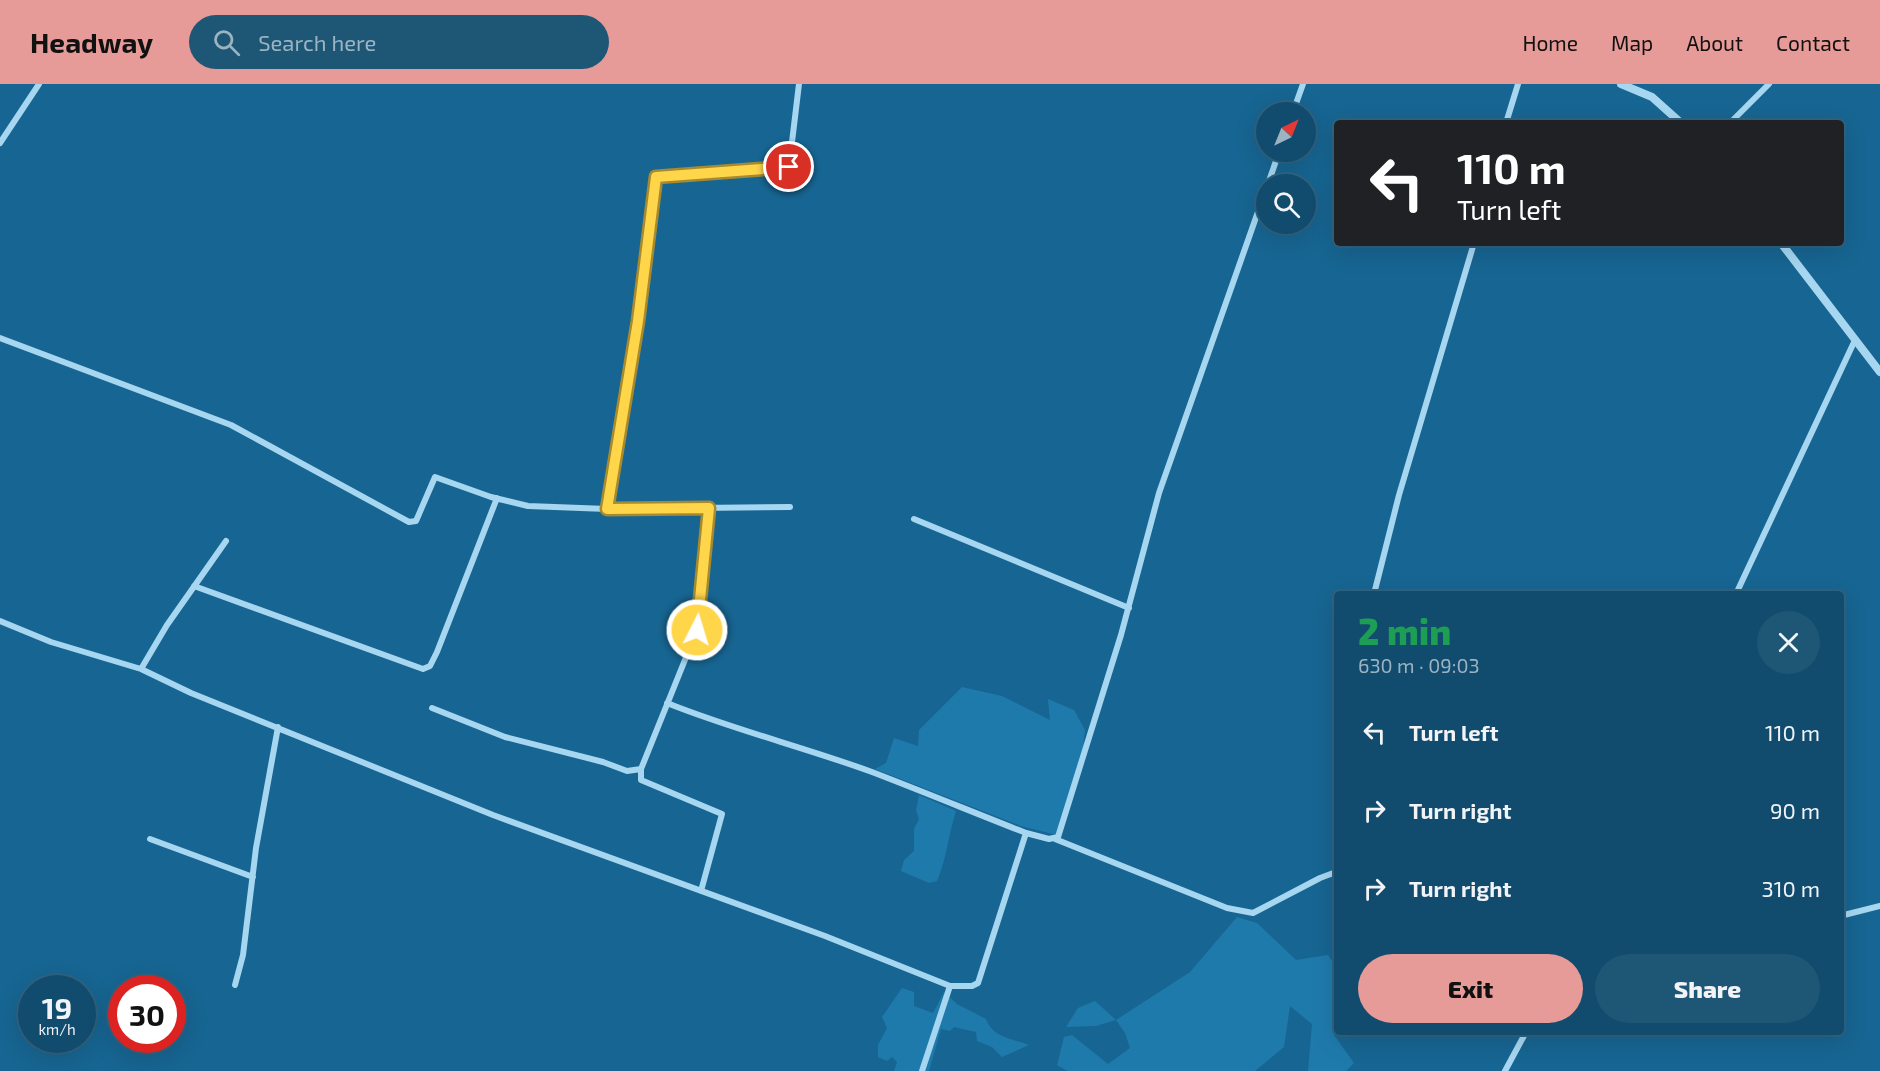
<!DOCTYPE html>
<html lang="en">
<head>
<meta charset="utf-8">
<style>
  :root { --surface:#114c6e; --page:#1e5676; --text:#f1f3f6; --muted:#9cb4c2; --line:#306381; --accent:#e69b98 }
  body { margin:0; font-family:"Exo 2",sans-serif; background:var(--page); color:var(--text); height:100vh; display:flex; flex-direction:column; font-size:22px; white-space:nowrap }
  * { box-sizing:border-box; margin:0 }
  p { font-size:20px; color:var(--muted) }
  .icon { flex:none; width:33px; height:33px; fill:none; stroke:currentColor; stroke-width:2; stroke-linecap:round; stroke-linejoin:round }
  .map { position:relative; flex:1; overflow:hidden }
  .details { position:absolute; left:1334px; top:507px; width:510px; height:444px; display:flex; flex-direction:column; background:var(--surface); border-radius:6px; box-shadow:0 6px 24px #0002,0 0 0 2px var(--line) }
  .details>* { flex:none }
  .hud { position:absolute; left:1334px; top:36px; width:510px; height:126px; border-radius:6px; box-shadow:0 6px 24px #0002,0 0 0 2px var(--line); background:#202124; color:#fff; overflow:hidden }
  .needle { width:39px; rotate:43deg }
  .controls { position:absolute; left:1256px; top:18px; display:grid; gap:12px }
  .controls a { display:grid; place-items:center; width:60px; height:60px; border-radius:50%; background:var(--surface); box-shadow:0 6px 24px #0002,0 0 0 2px var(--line); font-size:30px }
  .speed { position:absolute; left:18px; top:891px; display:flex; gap:12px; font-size:30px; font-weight:700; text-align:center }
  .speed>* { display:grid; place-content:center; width:78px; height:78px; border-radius:50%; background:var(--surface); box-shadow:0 6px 24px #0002,0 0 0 2px var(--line); line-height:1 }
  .speed small { font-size:15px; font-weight:400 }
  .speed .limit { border:9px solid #d22; background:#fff; color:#111 }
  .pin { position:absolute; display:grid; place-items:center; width:51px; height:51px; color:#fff; margin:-26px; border:3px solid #fff; border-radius:50%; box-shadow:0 2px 6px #0007 }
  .me { position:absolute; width:66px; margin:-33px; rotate:5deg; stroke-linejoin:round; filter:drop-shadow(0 0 4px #0008) }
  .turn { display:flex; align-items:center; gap:21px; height:126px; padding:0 24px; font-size:27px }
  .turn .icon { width:78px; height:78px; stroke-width:2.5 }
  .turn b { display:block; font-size:42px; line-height:51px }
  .round { display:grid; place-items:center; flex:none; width:63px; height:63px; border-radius:32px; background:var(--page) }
  .summary { display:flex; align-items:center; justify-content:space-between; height:102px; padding:0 24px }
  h1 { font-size:36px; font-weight:800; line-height:45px; color:#1e9e55 }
  .action { display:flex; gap:12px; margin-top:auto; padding:12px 24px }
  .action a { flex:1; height:69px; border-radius:36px; background:var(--accent); color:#111; font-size:24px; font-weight:800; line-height:69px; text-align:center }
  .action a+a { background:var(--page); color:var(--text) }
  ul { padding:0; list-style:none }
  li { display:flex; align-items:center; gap:18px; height:78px; padding:0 24px }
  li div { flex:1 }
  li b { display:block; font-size:22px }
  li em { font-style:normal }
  header { display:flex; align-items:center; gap:36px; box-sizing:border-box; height:84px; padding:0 30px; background:var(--accent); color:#111 }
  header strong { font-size:28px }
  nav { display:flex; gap:33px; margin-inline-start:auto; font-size:21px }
  .search { width:420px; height:54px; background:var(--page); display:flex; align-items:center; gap:15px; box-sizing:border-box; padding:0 21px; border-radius:33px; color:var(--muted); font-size:22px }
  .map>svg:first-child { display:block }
</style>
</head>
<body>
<header>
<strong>Headway</strong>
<div class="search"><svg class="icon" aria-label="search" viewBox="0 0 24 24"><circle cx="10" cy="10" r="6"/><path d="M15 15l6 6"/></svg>Search here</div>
<nav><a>Home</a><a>Map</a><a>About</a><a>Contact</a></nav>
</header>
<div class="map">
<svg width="1880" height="987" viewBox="0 0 1880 987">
  <rect width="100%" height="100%" fill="#176592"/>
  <path fill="#1f7aac" d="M 962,603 L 1002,612 L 1050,636 L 1048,615 L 1074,626 L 1085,646 L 1082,673 L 1057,751 L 1021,742 L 875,685 L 886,679 L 894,654 L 918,662 L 919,646 Z
    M 919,711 L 956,727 C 948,752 947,773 937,797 L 929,799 L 901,787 L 904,776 L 914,767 L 914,745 L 919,735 L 916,726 Z
    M 1237,833 L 1257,839 L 1296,876 L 1328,871 L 1336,883 L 1336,945 L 1334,951 L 1354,979 L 1346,987 L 1308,987 L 1312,940 L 1290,922 L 1284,963 L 1255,987 L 1067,987 L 1057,981 L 1064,953 L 1072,951 L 1108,980 L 1130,964 L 1125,949 L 1116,936 L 1096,942 L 1066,943 L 1078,924 L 1095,917 L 1116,936 L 1190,888 Z
    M 902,904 L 914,908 L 914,922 L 933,929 L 944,908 L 957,920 L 986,935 C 992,953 1013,955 1029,961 L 1002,973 L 992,963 L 977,957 L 976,948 L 954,943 L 950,947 L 941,945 L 929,987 L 894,987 L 897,978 L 892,973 L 887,977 L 878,973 L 878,961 L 887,944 L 882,933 Z"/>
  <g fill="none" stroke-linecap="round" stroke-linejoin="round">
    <path stroke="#a6d6f0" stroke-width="6" d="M 1293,28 L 1303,0
      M 1506,39 L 1518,0
      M 1730,39 L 1769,0
      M 0,59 L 39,0
      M 1268,100 L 1279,68
      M 0,254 L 231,341 L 409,438 L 416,437 L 435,393 L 491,413 L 528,422 L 607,425 L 790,423
      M 607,425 L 638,237 L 656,93 L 789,83 L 799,0
      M 914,435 L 1129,524
      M 194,502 L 423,585 L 430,582 L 437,568 L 497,414
      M 1374,510 L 1399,411 L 1474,159
      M 1736,510 L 1855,256
      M 0,537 L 51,558 L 141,585 L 191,609 L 493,731 L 825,852 L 950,902 L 922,987
      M 141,585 L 167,541 L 226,457
      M 667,619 C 734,646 804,663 872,688 C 924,708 975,729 1026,749 L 1049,755 L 1058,753 L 1121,551 L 1159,409 L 1266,105
      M 432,624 L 505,653 L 603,678 L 627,687 L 641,685
      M 150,755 L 253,793
      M 1055,755 L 1227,824 L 1253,829 L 1320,794 L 1336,788
      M 701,807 L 722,730 L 641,696 L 641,685 L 697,546 L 709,424
      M 1840,832 L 1880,822
      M 235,901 L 243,871 L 256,764 L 278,643
      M 950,902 L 972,902 L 978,899 L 1026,749
      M 1505,987 L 1526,948"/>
    <path stroke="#a6d6f0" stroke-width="8" d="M 1621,0 L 1652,13 L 1681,39
      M 1781,159 L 1880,288"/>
  </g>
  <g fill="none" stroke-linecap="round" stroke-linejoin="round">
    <defs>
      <path id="route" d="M 697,546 L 709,424 L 607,425 L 638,237 L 656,93 L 789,83"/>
    </defs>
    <use href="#route" stroke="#a68a30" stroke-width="15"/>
    <use href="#route" stroke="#ffd54a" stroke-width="10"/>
  </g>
</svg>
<div class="controls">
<a><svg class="needle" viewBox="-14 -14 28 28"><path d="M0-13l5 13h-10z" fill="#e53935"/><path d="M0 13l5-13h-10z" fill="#9cb4c2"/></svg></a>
<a><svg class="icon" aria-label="search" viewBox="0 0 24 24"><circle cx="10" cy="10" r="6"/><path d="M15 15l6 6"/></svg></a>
</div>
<div class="speed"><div>19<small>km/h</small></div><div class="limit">30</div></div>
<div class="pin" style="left:789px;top:83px;background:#d93025"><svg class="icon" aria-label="arrive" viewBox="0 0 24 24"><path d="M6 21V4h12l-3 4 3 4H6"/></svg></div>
<svg class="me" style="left:697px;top:546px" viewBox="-20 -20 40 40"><circle r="17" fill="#ffd54a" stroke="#fff" stroke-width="3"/><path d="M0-11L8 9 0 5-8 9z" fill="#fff"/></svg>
<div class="hud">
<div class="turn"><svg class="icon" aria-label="left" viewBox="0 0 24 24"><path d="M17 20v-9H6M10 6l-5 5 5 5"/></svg><div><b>110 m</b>Turn left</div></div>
</div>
<section class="details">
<div class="summary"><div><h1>2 min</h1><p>630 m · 09:03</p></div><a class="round"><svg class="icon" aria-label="close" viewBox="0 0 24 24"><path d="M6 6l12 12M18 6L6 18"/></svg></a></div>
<ul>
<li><svg class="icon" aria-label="left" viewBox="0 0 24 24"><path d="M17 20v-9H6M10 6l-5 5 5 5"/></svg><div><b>Turn left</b></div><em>110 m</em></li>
<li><svg class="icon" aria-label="right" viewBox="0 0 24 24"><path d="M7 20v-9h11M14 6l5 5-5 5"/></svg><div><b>Turn right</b></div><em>90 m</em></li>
<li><svg class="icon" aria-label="right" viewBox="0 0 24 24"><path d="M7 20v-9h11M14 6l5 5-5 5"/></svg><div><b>Turn right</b></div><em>310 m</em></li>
</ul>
<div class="action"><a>Exit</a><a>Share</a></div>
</section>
</div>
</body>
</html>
